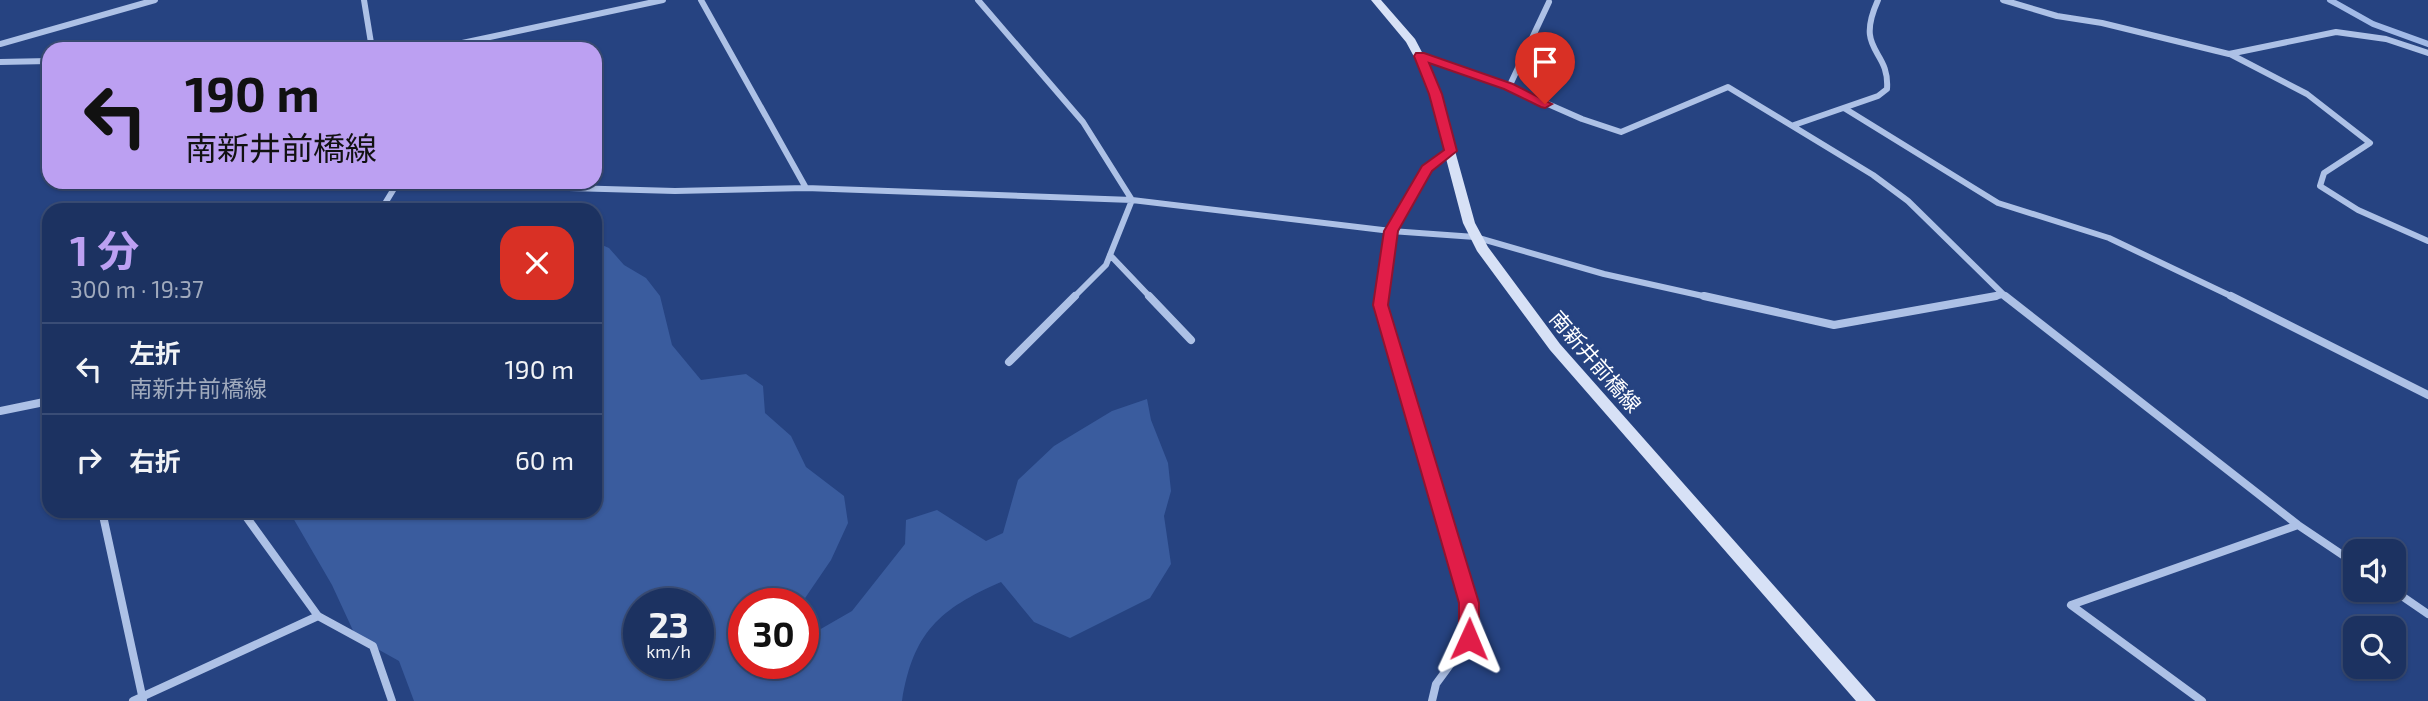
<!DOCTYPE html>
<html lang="ja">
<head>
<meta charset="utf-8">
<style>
  :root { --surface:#1c3261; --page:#253a67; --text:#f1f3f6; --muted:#a0aabd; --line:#3a4d76; --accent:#bca0f2 }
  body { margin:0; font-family:"Exo 2","Noto Sans JP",sans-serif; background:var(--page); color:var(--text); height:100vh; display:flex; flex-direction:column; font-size:26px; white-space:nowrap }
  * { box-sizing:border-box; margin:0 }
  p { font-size:23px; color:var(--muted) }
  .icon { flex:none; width:38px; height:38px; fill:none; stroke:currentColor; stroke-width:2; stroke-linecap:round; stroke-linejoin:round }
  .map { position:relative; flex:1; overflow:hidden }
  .sheet { position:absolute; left:42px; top:203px; width:560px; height:315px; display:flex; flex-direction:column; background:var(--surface); border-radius:21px; box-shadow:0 2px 5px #0004,0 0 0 2px var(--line) }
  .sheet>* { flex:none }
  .guide { position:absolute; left:42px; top:42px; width:560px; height:147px; border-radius:21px; box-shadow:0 2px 5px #0004,0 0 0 2px var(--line); background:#bca0f2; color:#111; overflow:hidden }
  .buttons { position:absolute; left:2343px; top:539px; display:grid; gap:14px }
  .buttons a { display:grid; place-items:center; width:63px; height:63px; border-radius:14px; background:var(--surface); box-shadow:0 2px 5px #0004,0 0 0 2px var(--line); font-size:35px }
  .speed { position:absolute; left:623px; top:588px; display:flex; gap:14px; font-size:35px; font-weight:700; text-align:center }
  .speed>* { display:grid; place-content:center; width:91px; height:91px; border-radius:50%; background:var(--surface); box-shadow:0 2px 5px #0004,0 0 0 2px var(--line); line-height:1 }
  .speed small { font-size:18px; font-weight:400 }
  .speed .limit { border:10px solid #d22; background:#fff; color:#111 }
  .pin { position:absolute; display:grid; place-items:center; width:60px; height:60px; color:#fff; margin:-72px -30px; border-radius:50% 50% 50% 0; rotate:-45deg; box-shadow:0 0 7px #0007 }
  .pin .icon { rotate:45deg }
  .me { position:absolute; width:77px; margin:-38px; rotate:1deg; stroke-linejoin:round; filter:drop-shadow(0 0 5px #0008) }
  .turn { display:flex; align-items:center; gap:24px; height:147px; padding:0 28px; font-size:32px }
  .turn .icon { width:91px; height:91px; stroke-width:2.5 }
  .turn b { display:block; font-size:49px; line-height:60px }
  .round { display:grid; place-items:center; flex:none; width:74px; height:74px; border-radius:21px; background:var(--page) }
  .head { display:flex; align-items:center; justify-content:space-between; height:119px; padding:0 28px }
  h1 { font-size:42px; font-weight:700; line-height:52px; color:var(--accent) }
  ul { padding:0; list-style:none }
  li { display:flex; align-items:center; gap:21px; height:91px; padding:0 28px; border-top:2px solid var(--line) }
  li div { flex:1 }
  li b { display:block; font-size:26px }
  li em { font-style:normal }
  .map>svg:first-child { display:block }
</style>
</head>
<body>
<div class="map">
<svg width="2428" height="701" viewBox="0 0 2428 701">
  <rect width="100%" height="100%" fill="#264381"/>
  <path fill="#3a5c9e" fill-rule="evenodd" d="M 595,242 L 609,248 L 624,265 L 646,278 L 660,296 L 672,345 L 701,380 L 746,374 L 763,386 L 765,413 L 791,436 L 806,467 L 844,496 L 848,523 L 831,560 L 801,604 L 744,604 L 744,663 L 803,663 L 803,631 L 819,630 L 852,611 L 905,544 L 906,520 L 937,510 L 986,541 L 1003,533 L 1018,480 L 1054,446 L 1112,411 L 1147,399 L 1151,420 L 1168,463 L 1171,491 L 1164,516 L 1171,564 L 1150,598 L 1070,638 L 1034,622 L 1001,582 C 939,609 913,633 902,701 L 414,701 L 399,661 L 356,637 L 332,585 L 289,511 L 595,511 ZM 639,604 L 698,604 L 698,663 L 639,663 Z"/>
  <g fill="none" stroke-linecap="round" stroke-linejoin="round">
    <path stroke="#a2bae7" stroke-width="6" d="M 2330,0 L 2373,24 L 2428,44"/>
    <path stroke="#adc1e6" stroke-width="6" d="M 364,0 L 372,49
      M 701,0 L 806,188
      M 978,0 L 1083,122 L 1132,200
      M 2003,0 L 2057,16 L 2102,23 L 2229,54 L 2336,32 L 2386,39 L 2428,53
      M 0,44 L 155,0
      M 434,49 L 663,0
      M 2230,54 L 2307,94 L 2370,143 L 2324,173 L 2320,186 L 2358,210 L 2428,241
      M 1420,56 L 1509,87 L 1582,119 L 1621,132 L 1728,87 L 1873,175 L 1908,201 L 2007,298
      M 0,62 L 49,61
      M 1509,87 L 1549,2
      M 1844,108 L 1998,203 L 2109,238 L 2235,298
      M 1794,125 L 1878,96 L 1887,89 C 1890,48 1854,53 1878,0
      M 398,183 L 675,191 L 806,188 L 1132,200 L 1391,231 L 1475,237 L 1604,274 L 1712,298
      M 381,210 L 398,182
      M 1110,255 L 1151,298
      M 1073,298 L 1106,265 L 1132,200
      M 1382,298 L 1391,231 L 1427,168 L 1451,151
      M 1986,298 L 2003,295"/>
    <path stroke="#adc1e6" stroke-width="8" d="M 1149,296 L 1191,340
      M 1382,296 L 1381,305 L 1469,603 L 1469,639 L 1436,684 L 1432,701
      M 1704,296 L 1834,325 L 1996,296
      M 2005,296 L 2298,525 L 2356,564
      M 2231,296 L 2428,395
      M 1009,362 L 1075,296
      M 0,411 L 49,401
      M 102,511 L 143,700
      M 242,511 L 318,616 L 373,646 L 392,701
      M 2393,590 L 2428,614
      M 133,701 L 318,616
      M 2202,701 L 2071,605 L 2298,525"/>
    <path fill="#d7e1f6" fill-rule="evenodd" d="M 1371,0 L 1381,0 L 1415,39 L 1434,75 L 1475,223 L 1488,247 L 1560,344 L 1876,701 L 1856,701 L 1550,350 L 1477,251 L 1463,223 L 1424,75 L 1406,42 Z"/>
  </g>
  <path fill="#e11d48" stroke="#92132f" stroke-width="2" d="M 1416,53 L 1424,53 L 1513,84 L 1552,104 L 1545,108 L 1541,107 L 1504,89 L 1429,63 L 1442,94 L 1457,151 L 1432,171 L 1398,231 L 1388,305 L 1479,603 L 1479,639 L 1476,645 L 1469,647 L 1462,645 L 1459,639 L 1459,603 L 1373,305 L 1384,231 L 1422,166 L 1444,150 L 1429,94 L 1414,56 Z"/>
  <g text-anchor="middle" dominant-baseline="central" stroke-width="6" stroke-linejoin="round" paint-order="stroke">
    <g font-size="21" fill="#fff" stroke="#264381">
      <text transform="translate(1596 361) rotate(49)">南新井前橋線</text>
    </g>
  </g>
</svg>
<div class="buttons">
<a><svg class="icon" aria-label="sound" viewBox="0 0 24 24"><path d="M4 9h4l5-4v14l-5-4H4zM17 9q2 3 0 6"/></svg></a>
<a><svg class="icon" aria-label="search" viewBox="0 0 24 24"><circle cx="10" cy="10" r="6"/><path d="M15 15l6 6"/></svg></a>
</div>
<div class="speed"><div>23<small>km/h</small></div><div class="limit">30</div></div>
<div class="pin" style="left:1545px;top:104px;background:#d93025"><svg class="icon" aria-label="arrive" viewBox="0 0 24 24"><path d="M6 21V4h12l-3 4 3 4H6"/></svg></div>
<svg class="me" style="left:1469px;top:639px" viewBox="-20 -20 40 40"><path d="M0-17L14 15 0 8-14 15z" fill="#e11d48" stroke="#fff" stroke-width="4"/></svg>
<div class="guide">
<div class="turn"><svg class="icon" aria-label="left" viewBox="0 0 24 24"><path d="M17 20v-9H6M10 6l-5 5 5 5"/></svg><div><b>190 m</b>南新井前橋線</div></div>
</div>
<section class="sheet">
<div class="head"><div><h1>1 分</h1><p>300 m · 19:37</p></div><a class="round" style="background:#d93025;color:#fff"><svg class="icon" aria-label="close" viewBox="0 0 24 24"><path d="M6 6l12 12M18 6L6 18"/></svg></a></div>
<ul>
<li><svg class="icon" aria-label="left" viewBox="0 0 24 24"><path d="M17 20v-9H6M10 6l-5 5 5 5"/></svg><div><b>左折</b><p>南新井前橋線</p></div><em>190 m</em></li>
<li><svg class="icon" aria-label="right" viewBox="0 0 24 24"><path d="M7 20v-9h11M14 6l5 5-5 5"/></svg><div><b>右折</b></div><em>60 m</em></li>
</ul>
</section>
</div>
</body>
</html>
